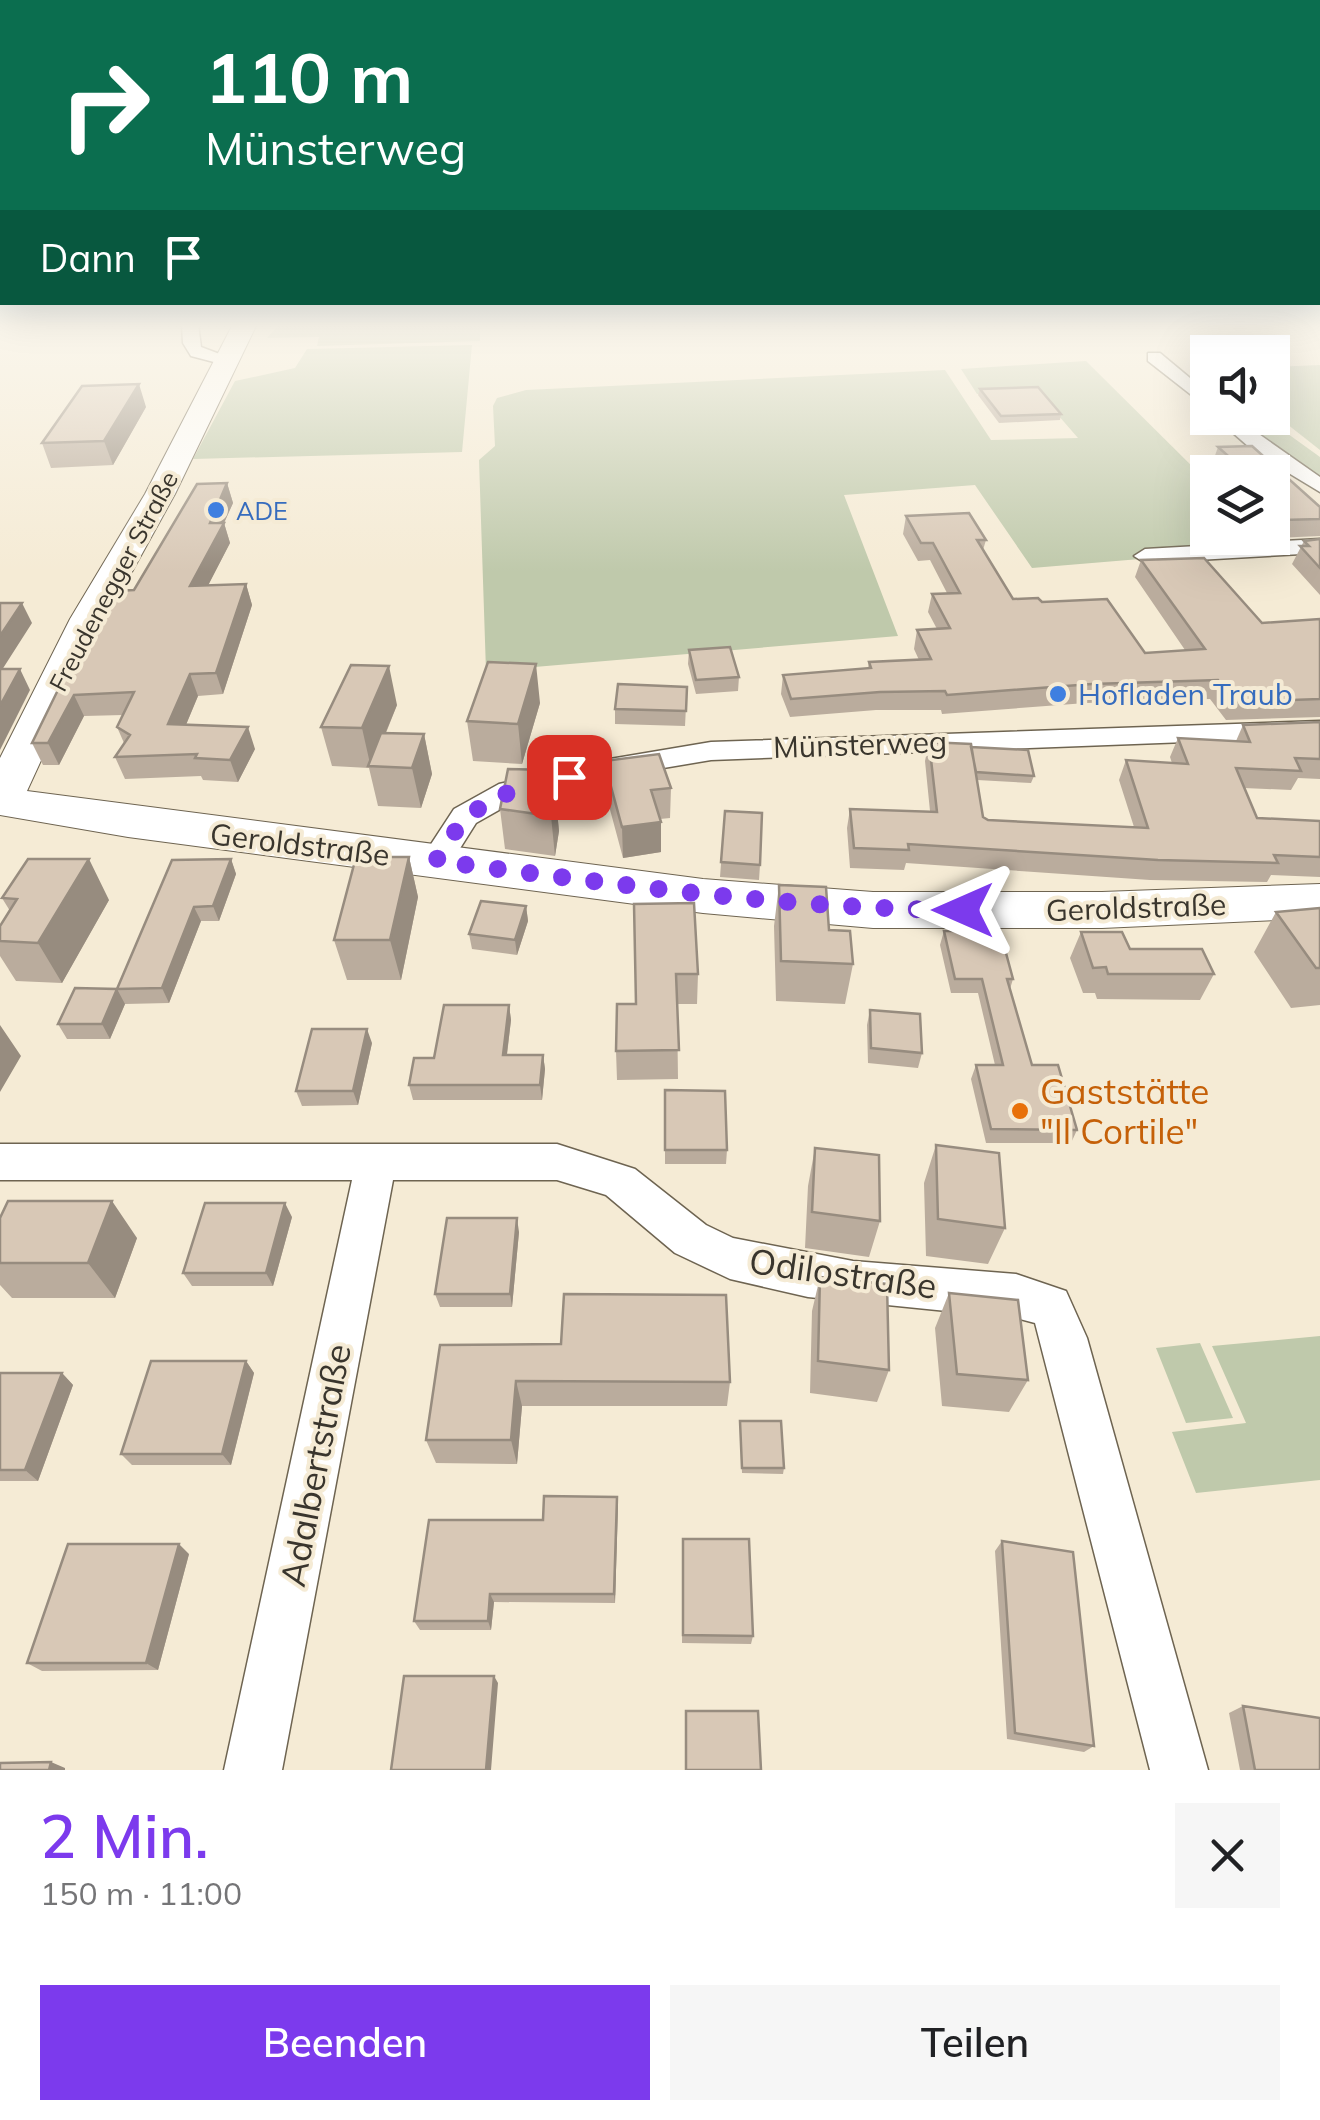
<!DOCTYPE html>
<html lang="de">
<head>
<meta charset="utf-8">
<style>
  :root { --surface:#fff; --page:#f6f6f6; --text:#202124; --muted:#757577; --accent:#7c3aed }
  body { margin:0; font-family:Mulish,sans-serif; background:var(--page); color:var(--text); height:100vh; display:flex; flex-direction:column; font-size:38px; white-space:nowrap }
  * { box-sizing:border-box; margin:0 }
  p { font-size:32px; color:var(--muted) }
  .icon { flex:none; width:55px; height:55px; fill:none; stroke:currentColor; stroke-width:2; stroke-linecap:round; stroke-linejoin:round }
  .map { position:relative; height:1770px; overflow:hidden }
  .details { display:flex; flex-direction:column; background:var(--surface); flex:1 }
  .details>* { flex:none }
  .banner { position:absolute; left:0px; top:0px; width:1320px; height:305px; box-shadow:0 10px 40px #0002; background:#0b6e4f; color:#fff; overflow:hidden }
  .tools { position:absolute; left:1190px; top:335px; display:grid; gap:20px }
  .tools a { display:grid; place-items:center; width:100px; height:100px; border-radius:0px; background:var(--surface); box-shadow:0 10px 40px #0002; font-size:50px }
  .pin { position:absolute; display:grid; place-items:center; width:85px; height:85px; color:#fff; margin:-42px; border-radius:20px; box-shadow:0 5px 15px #0006 }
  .me { position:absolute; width:110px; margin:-55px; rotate:270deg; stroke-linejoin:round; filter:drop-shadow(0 0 8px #0008) }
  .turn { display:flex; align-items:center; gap:35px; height:210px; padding:0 40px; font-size:45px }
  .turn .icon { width:130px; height:130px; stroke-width:2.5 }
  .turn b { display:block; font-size:70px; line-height:85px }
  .then { display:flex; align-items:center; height:95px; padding:0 40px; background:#0003; gap:20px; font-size:38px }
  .round { display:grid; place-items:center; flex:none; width:105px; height:105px; border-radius:0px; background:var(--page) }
  .head { display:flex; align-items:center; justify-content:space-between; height:170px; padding:0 40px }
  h1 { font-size:60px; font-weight:600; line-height:75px; color:var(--accent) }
  .button { display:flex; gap:20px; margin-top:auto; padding:20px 40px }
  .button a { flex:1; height:115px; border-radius:0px; background:var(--accent); color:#fff; font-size:40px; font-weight:600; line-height:115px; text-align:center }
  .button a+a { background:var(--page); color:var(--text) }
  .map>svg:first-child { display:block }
</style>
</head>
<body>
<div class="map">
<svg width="1320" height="1770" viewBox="0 0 1320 1770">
  <rect width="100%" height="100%" fill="#f5ebd5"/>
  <path fill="#bfc9ab" d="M 279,324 L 480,324 L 480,341 L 317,346 L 319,337 L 267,338 Z
    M 472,345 L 462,452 L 193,459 L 235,381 L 295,368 L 307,349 Z
    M 1086,361 L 1207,481 L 1208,538 L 1265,538 L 1271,544 L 1138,552 L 1140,559 L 1032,568 L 975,485 L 844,495 L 898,636 L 486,671 L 479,460 L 495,446 L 493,406 L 497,398 L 526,390 L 945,370 L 991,440 L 1078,438 L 1038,392 L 977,394 L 961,369 Z
    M 1320,365 L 1320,450 L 1273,413 L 1272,367 Z
    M 1233,418 L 1266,418 L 1320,457 L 1320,477 L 1271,448 Z
    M 1320,1336 L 1320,1480 L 1196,1493 L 1172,1432 L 1246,1423 L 1212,1346 Z
    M 1200,1343 L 1233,1418 L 1186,1423 L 1156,1348 Z"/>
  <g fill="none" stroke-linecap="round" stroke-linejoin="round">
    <defs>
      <path id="street" d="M 182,324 L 198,324 L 201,347 L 233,359 L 233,367 L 191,356 L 183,343 Z
        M 1148,353 L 1160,353 L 1208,393 L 1208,408 L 1148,361 Z
        M 1216,418 L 1236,418 L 1320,477 L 1320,492 L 1257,454 Z
        M 1320,539 L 1320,553 L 1145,563 L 1134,556 L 1145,549 Z
        M 1320,721 L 1320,737 L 711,760 L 604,778 L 520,798 L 476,823 L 447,869 L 436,872 L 425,869 L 420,861 L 454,809 L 499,784 L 604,760 L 711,742 Z
        M 0,1144 L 557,1144 L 635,1169 L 706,1225 L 733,1238 L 853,1261 L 1016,1274 L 1066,1291 L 1087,1338 L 1208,1770 L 1150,1770 L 1035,1323 L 1016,1318 L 808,1297 L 730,1279 L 675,1253 L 606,1195 L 557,1180 L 393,1180 L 282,1770 L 224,1770 L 352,1180 L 0,1180 Z"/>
      <path id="secondary" d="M 233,324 L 257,324 L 175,494 L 106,619 L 27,791 L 703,879 L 873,892 L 1102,892 L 1320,884 L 1320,918 L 1102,928 L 873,928 L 703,913 L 128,837 L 0,815 L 0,758 L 70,619 L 145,494 Z"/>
    </defs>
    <use href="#street" stroke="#6e6451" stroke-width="3"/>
    <use href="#secondary" stroke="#6e6451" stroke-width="2"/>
    <use href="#street" fill="#fff" fill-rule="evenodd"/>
    <use href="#secondary" fill="#fff" fill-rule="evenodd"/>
  </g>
  <path fill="#baac9d" d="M 980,389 L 1061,414 L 1060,420 L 999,423 L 978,395 Z
    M 146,407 L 113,465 L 51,468 L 42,443 Z
    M 1252,446 L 1320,507 L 1320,536 L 1275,538 L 1272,536 L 1272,472 L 1221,472 L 1212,464 L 1218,447 Z
    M 227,483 L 233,503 L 224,523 L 230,543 L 208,585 L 246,584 L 252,605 L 223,694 L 198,696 L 186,725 L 255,749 L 238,782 L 203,780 L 201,776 L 125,779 L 115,757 L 124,743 L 117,727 L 123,715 L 84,716 L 59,765 L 43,765 L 32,743 L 83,648 Z
    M 906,516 L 986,540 L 983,550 L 1013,599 L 1042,602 L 1145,653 L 1185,650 L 1135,577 L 1141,560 L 1262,623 L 1320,619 L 1320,717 L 1226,720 L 1210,699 L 1086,703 L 942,714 L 941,710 L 876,710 L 790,717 L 781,694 L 783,675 L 868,668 L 869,662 L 919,660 L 914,649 L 917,630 L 937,629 L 928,612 L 932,594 L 947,593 L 930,560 L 918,561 L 903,534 Z
    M 1320,539 L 1320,595 L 1292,564 L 1304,541 Z
    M 689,650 L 739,677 L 738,691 L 696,694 L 688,664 Z
    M 687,687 L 685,726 L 615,724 L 615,709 Z
    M 540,703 L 522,764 L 473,761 L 467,721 Z
    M 397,705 L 386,733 L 424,734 L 432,774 L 421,808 L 378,806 L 369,768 L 332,766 L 321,727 Z
    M 1320,722 L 1320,779 L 1298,778 L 1291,790 L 1244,788 L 1257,818 L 1320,821 L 1320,877 L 1271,875 L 1267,882 L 1150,880 L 906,863 L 904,870 L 850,868 L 847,828 L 850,809 L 930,811 L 925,761 L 929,742 L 971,747 L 1034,776 L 1031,783 L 977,780 L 983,817 L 988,820 L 1134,827 L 1119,780 L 1126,760 L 1172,763 L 1170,757 L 1178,738 L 1236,741 L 1243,725 Z
    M 604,761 L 671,788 L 670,818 L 660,819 L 661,852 L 623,858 L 605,791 Z
    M 550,770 L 551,791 L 555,791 L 559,831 L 555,856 L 505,849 L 500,809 Z
    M 725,811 L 760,865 L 759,880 L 720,877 Z
    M 409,857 L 418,897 L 401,980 L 347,980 L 334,940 Z
    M 231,859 L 236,874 L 219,921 L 201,921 L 169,1003 L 125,1004 L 110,1039 L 67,1039 L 58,1024 L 117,989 Z
    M 779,885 L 829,930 L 853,964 L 845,1004 L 776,1001 L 774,926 Z
    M 2,898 L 109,900 L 62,983 L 16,981 L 0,956 L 0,926 L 10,911 Z
    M 634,904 L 698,974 L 697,1004 L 677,1004 L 678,1079 L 617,1080 L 616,1051 L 636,1004 Z
    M 526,906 L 528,921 L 517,955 L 472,949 L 469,934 Z
    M 1320,908 L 1320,1005 L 1291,1008 L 1254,952 L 1276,912 Z
    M 944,931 L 1013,979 L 1010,989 L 1032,1065 L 1077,1130 L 1071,1143 L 986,1143 L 971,1079 L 976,1065 L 995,1065 L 978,993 L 951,993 L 940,945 Z
    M 1081,932 L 1130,949 L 1214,974 L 1200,1000 L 1097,999 L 1095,993 L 1083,993 L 1070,958 Z
    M 509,1005 L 511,1020 L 507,1055 L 543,1055 L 545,1069 L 542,1100 L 413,1100 L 409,1085 L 434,1058 Z
    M 870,1010 L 922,1053 L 918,1068 L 868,1063 L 867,1025 Z
    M 372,1043 L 358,1105 L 302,1106 L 296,1091 Z
    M 665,1090 L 727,1150 L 726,1164 L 665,1164 Z
    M 936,1145 L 1005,1228 L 988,1264 L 926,1256 L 924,1183 Z
    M 815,1148 L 880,1221 L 869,1257 L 805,1248 L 808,1186 Z
    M 292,1217 L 273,1286 L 192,1286 L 183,1273 Z
    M 0,1218 L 137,1238 L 115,1298 L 12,1298 L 0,1285 Z
    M 519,1232 L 512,1307 L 440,1307 L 435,1294 Z
    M 820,1277 L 889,1370 L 877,1402 L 810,1393 L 812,1311 Z
    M 949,1293 L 1028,1380 L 1009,1412 L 942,1406 L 935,1328 Z
    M 561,1344 L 730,1382 L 727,1406 L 522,1406 L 517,1464 L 436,1463 L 426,1440 Z
    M 246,1361 L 254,1373 L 231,1465 L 132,1465 L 121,1454 Z
    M 0,1373 L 62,1373 L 73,1385 L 38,1481 L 0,1481 Z
    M 740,1421 L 784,1468 L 783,1474 L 742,1473 Z
    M 617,1497 L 615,1603 L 494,1602 L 491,1630 L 420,1630 L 414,1621 L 543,1520 Z
    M 683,1539 L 753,1636 L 751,1644 L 682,1643 Z
    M 1002,1541 L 1094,1746 L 1084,1752 L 1007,1739 L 995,1551 Z
    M 189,1554 L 158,1670 L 42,1671 L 27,1663 Z
    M 1243,1706 L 1320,1770 L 1240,1770 L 1229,1713 Z"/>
  <path fill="#978c7f" d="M 139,384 L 146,407 L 113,465 L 104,441 Z
    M 227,483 L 233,503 L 224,523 L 230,543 L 197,607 L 190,586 L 210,523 Z
    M 246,584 L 252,605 L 223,694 L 216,673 Z
    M 22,603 L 32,623 L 0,673 L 0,636 Z
    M 536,664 L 540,703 L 522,764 L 518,724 Z
    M 389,666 L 397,705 L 371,768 L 362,728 Z
    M 20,669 L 30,690 L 0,750 L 0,706 Z
    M 190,674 L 198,696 L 177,746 L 168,724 Z
    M 74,695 L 84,716 L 59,765 L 48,743 Z
    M 248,727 L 255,749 L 238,782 L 230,760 Z
    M 424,734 L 432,774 L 421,808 L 412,768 Z
    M 550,770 L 553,806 L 555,791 L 559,831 L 555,856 L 551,816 L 546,791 Z
    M 661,822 L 661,852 L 623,858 L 622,827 Z
    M 409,857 L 418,897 L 401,980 L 390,940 Z
    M 89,859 L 109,900 L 62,983 L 38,943 Z
    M 231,859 L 236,874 L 219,921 L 213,906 Z
    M 526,906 L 528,921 L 517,955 L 515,940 Z
    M 194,907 L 201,921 L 169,1003 L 162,988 Z
    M 117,989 L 125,1004 L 110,1039 L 102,1024 Z
    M 509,1005 L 511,1020 L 505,1069 L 503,1055 Z
    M 0,1025 L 21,1056 L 0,1092 Z
    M 367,1029 L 372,1043 L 358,1105 L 353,1091 Z
    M 543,1055 L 545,1069 L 542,1100 L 540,1085 Z
    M 112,1201 L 137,1238 L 115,1298 L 88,1263 Z
    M 285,1203 L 292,1217 L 273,1286 L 266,1273 Z
    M 517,1218 L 519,1232 L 512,1307 L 510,1294 Z
    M 246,1361 L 254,1373 L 231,1465 L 222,1454 Z
    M 62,1373 L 73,1385 L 38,1481 L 25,1470 Z
    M 516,1381 L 522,1406 L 517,1464 L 511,1440 Z
    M 617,1497 L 618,1507 L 615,1603 L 614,1594 Z
    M 179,1544 L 189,1554 L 158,1670 L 146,1663 Z
    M 490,1594 L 494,1602 L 491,1630 L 488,1621 Z
    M 494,1676 L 498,1683 L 491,1770 L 486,1770 Z
    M 51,1762 L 65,1768 L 65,1770 L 49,1770 Z"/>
  <path fill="#d8c8b6" stroke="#978c7f" stroke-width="2.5" d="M 139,384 L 104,441 L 42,443 L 82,386 Z
    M 1038,387 L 1061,414 L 1001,416 L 980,389 Z
    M 1252,446 L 1320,507 L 1320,519 L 1282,520 L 1272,512 L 1272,506 L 1281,505 L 1272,497 L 1272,472 L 1246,472 L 1218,447 Z
    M 227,483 L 210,523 L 224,523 L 190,586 L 246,584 L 216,673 L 190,674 L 168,724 L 248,727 L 230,760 L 195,758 L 197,754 L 115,757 L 130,735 L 117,727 L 134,692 L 74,695 L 48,743 L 32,743 L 78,649 L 83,648 L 115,591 L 134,590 L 197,484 Z
    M 969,513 L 986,540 L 977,540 L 1013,599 L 1038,598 L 1042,602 L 1107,599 L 1145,653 L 1205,649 L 1141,560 L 1204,558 L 1262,623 L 1320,619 L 1320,699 L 1234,702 L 1218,680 L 1092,684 L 947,695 L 945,691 L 880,692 L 791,699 L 783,675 L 871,668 L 869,662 L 931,659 L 917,630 L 950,628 L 932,594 L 960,593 L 933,543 L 921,543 L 906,516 Z
    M 1320,539 L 1320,568 L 1300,546 L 1309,546 L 1304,541 Z
    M 0,603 L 22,603 L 0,636 Z
    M 730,647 L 739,677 L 696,680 L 689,650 Z
    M 488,662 L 536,664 L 518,724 L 467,721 Z
    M 351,665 L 389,666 L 362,728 L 321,727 Z
    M 0,669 L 20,669 L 0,706 Z
    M 618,684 L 687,687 L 686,711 L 615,709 Z
    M 1320,722 L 1320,759 L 1295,758 L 1301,771 L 1236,768 L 1257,818 L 1320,821 L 1320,857 L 1274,855 L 1278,863 L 1158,860 L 908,844 L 909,850 L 854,848 L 850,809 L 937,812 L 929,742 L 971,744 L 983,817 L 988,820 L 1148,828 L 1126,760 L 1188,764 L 1178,738 L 1250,742 L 1243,725 Z
    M 381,733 L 424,734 L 412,768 L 368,766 Z
    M 971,747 L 1028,750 L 1034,776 L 976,772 Z
    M 659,754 L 671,788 L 651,790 L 661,822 L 622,827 L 604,761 Z
    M 508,769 L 550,770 L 546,791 L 555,791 L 551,816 L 500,809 Z
    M 725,811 L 762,813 L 760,865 L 721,862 Z
    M 356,857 L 409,857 L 390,940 L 334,940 Z
    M 28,859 L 89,859 L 38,943 L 0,941 L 0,926 L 17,899 L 2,898 Z
    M 231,859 L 213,906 L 194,907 L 162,988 L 117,989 L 172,860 Z
    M 779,885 L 826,887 L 829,930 L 850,931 L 853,964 L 781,961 Z
    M 481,901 L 526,906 L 515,940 L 469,934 Z
    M 694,903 L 698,974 L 676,974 L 679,1050 L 616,1051 L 617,1004 L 636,1004 L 634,904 Z
    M 1320,908 L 1320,968 L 1316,968 L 1276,912 Z
    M 944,931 L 1000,931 L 1013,979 L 1007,979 L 1032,1065 L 1058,1065 L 1077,1130 L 991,1129 L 976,1065 L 1003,1065 L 982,979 L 955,979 Z
    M 1081,932 L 1122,932 L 1130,949 L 1202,949 L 1214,974 L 1108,974 L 1106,967 L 1093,968 Z
    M 75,988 L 117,989 L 102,1024 L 58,1024 Z
    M 444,1005 L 509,1005 L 503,1055 L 543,1055 L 540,1085 L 409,1085 L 414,1058 L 434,1058 Z
    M 870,1010 L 920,1014 L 922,1053 L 871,1048 Z
    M 312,1029 L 367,1029 L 353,1091 L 296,1091 Z
    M 665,1090 L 725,1091 L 727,1150 L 665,1150 Z
    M 936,1145 L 999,1153 L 1005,1228 L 938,1219 Z
    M 815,1148 L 879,1155 L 880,1221 L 812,1212 Z
    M 8,1201 L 112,1201 L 88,1263 L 0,1263 L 0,1218 Z
    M 205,1203 L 285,1203 L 266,1273 L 183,1273 Z
    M 447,1218 L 517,1218 L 510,1294 L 435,1294 Z
    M 820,1277 L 887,1284 L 889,1370 L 818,1361 Z
    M 949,1293 L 1018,1300 L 1028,1380 L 957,1374 Z
    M 564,1294 L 726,1295 L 730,1382 L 516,1381 L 511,1440 L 426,1440 L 440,1345 L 561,1344 Z
    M 151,1361 L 246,1361 L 222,1454 L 121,1454 Z
    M 0,1373 L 62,1373 L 25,1470 L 0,1470 Z
    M 740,1421 L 781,1421 L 784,1468 L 742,1468 Z
    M 544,1496 L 617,1497 L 614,1594 L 490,1594 L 488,1621 L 414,1621 L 429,1520 L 543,1520 Z
    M 683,1539 L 749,1539 L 753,1636 L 683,1635 Z
    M 1002,1541 L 1073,1552 L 1094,1746 L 1015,1733 Z
    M 68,1544 L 179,1544 L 146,1663 L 27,1663 Z
    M 404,1676 L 494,1676 L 486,1770 L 391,1770 Z
    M 1243,1706 L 1320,1718 L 1320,1770 L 1255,1770 Z
    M 686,1711 L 758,1711 L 761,1770 L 686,1770 Z
    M 51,1762 L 49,1770 L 0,1770 L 0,1763 Z"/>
  <linearGradient id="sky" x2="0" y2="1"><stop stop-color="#88c2e8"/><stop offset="0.57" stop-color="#faf6ec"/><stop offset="1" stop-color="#faf6ec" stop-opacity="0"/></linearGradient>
  <rect width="1320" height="572" fill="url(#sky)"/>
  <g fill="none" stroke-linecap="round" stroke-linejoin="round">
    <path stroke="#7c3aed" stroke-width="18" stroke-dasharray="0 32.4" d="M 569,777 C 502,792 471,798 436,861 C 611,883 786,909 963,910"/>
  </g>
  <g fill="#3f7fe0" stroke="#f5ebd5" stroke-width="4">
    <circle cx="216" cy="510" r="10"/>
    <circle cx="1058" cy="694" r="10"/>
  </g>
  <circle fill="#e8710a" stroke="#f5ebd5" stroke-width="4" cx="1020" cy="1111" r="10"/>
  <g text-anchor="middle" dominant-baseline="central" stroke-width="8" stroke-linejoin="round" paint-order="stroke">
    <g font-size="25" fill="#366cbe" stroke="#f5ebd5" text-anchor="start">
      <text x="236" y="510">ADE</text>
    </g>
    <g font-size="25" fill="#39352d" stroke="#f5ebd5">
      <text transform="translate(113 581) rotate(-62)">Freudenegger Straße</text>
    </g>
    <g font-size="30" fill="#366cbe" stroke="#f5ebd5" text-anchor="start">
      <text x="1078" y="694">Hofladen Traub</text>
    </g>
    <g font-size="30" fill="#39352d" stroke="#f5ebd5">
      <text transform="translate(860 744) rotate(-2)">Münsterweg</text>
      <text transform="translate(300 844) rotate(7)">Geroldstraße</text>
      <text transform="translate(1136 907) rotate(-2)">Geroldstraße</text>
    </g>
    <g font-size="35" fill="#c56008" stroke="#f5ebd5" text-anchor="start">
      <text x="1040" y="1091">Gaststätte<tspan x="1040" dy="40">"Il Cortile"</tspan></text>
    </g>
    <g font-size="35" fill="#39352d" stroke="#f5ebd5">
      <text transform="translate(843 1273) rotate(8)">Odilostraße</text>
      <text transform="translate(315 1465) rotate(-79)">Adalbertstraße</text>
    </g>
  </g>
</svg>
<div class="tools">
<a><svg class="icon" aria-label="sound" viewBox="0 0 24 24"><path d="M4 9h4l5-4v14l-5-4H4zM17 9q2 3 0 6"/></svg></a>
<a><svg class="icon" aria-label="layers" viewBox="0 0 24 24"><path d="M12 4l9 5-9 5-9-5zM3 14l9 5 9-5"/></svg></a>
</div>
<div class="pin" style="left:569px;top:777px;background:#d93025"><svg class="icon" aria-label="arrive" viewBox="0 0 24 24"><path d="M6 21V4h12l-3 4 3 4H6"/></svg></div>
<svg class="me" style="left:963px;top:910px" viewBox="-20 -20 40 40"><path d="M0-17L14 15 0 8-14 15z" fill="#7c3aed" stroke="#fff" stroke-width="4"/></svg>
<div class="banner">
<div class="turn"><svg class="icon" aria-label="right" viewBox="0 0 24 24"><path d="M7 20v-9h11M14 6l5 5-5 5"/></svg><div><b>110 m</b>Münsterweg</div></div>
<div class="then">Dann<svg class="icon" aria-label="arrive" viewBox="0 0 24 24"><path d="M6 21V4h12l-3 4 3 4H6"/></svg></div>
</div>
</div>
<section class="details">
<div class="head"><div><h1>2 Min.</h1><p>150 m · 11:00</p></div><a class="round"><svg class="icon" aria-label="close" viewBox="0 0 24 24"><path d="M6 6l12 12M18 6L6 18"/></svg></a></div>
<div class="button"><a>Beenden</a><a>Teilen</a></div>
</section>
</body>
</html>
